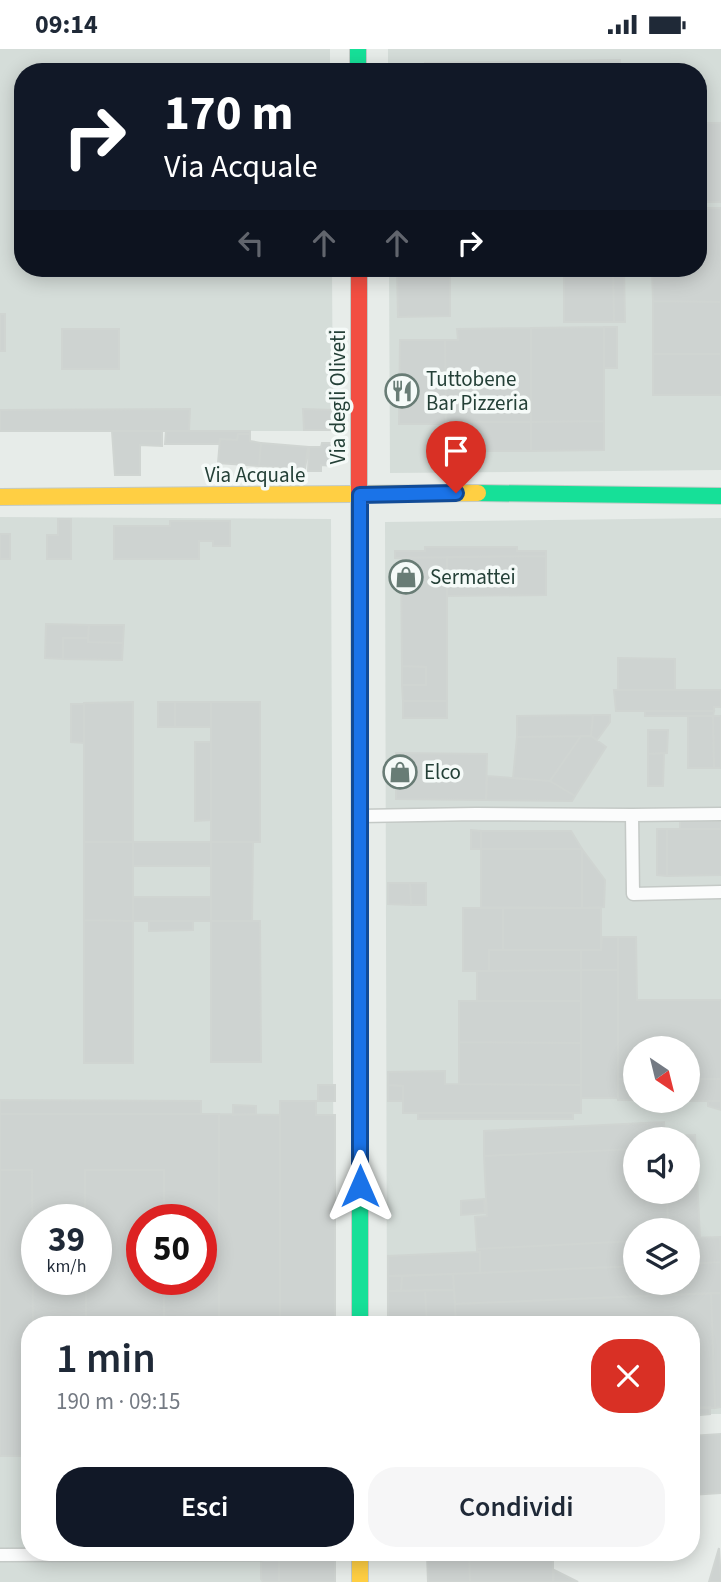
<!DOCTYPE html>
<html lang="it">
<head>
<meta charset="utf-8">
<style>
  :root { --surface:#fff; --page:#f6f6f7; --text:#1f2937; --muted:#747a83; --accent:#111827 }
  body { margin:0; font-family:"Source Sans 3",sans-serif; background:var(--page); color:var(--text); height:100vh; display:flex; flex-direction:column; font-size:26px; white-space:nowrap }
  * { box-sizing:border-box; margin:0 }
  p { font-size:23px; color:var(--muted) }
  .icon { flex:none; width:38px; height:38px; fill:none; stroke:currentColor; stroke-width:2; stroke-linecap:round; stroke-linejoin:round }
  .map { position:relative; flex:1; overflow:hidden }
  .side { position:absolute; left:21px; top:1267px; width:679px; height:245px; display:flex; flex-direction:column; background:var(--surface); border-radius:28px; box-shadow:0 4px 18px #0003 }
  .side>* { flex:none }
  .top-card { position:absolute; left:14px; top:14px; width:693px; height:214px; border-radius:28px; box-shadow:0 4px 18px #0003; background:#111827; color:#fff; overflow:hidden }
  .needle { width:46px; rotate:145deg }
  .tools { position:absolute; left:623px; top:987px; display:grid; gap:14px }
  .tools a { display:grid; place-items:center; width:77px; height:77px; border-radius:50%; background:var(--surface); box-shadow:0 4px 18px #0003; font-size:35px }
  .speed { position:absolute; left:21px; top:1155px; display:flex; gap:14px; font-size:35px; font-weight:700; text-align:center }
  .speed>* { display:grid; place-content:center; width:91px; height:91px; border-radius:50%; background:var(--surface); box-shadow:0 4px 18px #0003; line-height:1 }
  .speed small { font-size:18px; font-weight:400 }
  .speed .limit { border:10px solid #d22; background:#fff; color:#111 }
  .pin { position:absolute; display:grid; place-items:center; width:60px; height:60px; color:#fff; margin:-72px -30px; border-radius:50% 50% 50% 0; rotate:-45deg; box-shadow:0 0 7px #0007 }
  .pin .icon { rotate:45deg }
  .me { position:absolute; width:77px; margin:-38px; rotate:0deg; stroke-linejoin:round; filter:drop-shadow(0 0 5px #0008) }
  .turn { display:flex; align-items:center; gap:24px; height:147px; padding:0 35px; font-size:32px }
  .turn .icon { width:91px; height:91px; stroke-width:2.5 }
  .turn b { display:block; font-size:49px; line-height:60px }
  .lanes { display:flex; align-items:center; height:66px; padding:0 35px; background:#0003; justify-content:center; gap:35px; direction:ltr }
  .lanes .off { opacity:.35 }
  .round { display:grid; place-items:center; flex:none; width:74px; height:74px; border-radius:28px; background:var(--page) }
  .headline { display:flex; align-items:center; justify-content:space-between; height:119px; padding:0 35px }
  h1 { font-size:42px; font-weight:600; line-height:52px }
  .action { display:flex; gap:14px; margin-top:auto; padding:14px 35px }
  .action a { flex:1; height:80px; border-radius:28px; background:var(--accent); color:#fff; font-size:28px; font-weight:600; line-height:80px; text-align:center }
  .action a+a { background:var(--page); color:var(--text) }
  .status { display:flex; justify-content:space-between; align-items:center; height:49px; padding:0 35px; background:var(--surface); direction:ltr }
  .status svg { height:19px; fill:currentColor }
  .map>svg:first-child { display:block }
</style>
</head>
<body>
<div class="status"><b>09:14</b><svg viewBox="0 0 49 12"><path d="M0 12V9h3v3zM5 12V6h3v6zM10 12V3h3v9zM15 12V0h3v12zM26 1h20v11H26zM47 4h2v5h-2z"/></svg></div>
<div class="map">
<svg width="721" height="1533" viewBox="0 0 721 1533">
  <rect width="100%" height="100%" fill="#e7ece9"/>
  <path fill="#d5ddd9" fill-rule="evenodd" d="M 0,0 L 330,0 L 330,23 L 23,23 L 23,219 L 332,219 L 333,382 L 0,382 Z
    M 388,0 L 721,0 L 721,421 L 390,424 L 389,219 L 698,219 L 698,23 L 388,23 Z
    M 0,468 L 331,470 L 334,1276 L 30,1276 L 30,1503 L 335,1503 L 335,1533 L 0,1533 ZM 37,1171 L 96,1171 L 96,1230 L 37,1230 ZM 142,1171 L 201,1171 L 201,1230 L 142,1230 Z
    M 721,469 L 721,1365 L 691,1365 L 691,1276 L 387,1276 L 385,473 ZM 635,999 L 688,999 L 688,1052 L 635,1052 ZM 635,1090 L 688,1090 L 688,1143 L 635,1143 ZM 635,1181 L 688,1181 L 688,1234 L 635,1234 Z"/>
  <path fill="#ced3d1" stroke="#d0d5d2" stroke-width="2" d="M 620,11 L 620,23 L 425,23 L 425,14 Z
    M 636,19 L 652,19 L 652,23 L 636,23 Z
    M 698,74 L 721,74 L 721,153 L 698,153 Z
    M 698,159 L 721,159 L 721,253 L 653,252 L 652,219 L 698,219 Z
    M 397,219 L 450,219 L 450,267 L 398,268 Z
    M 564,219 L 613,219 L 614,273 L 564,273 Z
    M 613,219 L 624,219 L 625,273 L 614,273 Z
    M 653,252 L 721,253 L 721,305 L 653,305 Z
    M 0,265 L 5,265 L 5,302 L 0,302 Z
    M 604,278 L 617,278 L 617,319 L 604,319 Z
    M 604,278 L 604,372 L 531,373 L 531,279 Z
    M 531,279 L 531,373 L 446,373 L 445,291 L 458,291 L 457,280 Z
    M 62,280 L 119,280 L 119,320 L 62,320 Z
    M 400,291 L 445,291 L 446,375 L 399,375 Z
    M 653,305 L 721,305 L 721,346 L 653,346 Z
    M 190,360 L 189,382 L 0,382 L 0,361 Z
    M 303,360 L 332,361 L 333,381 L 304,381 Z
    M 604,372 L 604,401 L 531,402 L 531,373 Z
    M 446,373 L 474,373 L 474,385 L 446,385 Z
    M 474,373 L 531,373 L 531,402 L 474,402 Z
    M 112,382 L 162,382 L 162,397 L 140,396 L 140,426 L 115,426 Z
    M 166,382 L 250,382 L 250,385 L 238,385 L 237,391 L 220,390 L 219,395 L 165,395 Z
    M 238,385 L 250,385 L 250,392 L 261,394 L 259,417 L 218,414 L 220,390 L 237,391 Z
    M 261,394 L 308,398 L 305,421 L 259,417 Z
    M 322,394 L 334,394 L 333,417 L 321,416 L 321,422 L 308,422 L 309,398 L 321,398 Z
    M 58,470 L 71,470 L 71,510 L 47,510 L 47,486 L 58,486 Z
    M 170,472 L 230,472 L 230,497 L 213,497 L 213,492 L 199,492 L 199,510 L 114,510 L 114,477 L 170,477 Z
    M 0,485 L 10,485 L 10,510 L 0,510 Z
    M 425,498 L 517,498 L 517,502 L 546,502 L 546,507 L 395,509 L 395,502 L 425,502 Z
    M 546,507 L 546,546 L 447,547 L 447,508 Z
    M 447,508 L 447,652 L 403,652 L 402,636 L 426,636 L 426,618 L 402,617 L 401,509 Z
    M 46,575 L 89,576 L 88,589 L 63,589 L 63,610 L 45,609 Z
    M 89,576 L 124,576 L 123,594 L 88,593 Z
    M 63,589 L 88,589 L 88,593 L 123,594 L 122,611 L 63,610 Z
    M 618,609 L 675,610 L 675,641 L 618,641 Z
    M 402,617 L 426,618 L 426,636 L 402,636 Z
    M 614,641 L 721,641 L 721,658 L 714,658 L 714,662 L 616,662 Z
    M 403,652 L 447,652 L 447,669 L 403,669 Z
    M 133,653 L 133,793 L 84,793 L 84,654 Z
    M 158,653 L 175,653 L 175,678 L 158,678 Z
    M 175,653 L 211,653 L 211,678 L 175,678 Z
    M 211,653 L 260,653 L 260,793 L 211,793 Z
    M 71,655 L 84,655 L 84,694 L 71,693 Z
    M 645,662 L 714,662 L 713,667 L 645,667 Z
    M 593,666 L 610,666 L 610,673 L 597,691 L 591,687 Z
    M 593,666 L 591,687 L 517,688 L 517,667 Z
    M 688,667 L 713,667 L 714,719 L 688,719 Z
    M 713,667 L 721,667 L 721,719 L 714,719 Z
    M 648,681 L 668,681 L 667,704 L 648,705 Z
    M 581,687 L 591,687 L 606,698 L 575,747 L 550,732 Z
    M 581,687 L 550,732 L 513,729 L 517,688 Z
    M 195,693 L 211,693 L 211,771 L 195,772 Z
    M 396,704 L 487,705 L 486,751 L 396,750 Z
    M 664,704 L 663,737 L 648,737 L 648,705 Z
    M 487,727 L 550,732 L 575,747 L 572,752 L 486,751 Z
    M 680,772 L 721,772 L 721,780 L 680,780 Z
    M 657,780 L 667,780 L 667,827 L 657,826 Z
    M 667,780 L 721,780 L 721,826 L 667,827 Z
    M 471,781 L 481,782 L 481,800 L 471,800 Z
    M 481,782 L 571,782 L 582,800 L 481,800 Z
    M 84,793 L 133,793 L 133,872 L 84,871 Z
    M 133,793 L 211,793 L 211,817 L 133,817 Z
    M 211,793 L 253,793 L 252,872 L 211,872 Z
    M 481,800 L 582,800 L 582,859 L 481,858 Z
    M 582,800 L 605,831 L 604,858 L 582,859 Z
    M 388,834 L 410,834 L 411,856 L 388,855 Z
    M 410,834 L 426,834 L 426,856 L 411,856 Z
    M 133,848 L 211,848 L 211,872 L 133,872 Z
    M 463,859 L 503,859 L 503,901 L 489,901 L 489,922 L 463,922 Z
    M 503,859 L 601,859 L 601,901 L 503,901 Z
    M 84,871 L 133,872 L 133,1014 L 84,1014 Z
    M 149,872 L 193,872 L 193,881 L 149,882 Z
    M 211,872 L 260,872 L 261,1013 L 211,1013 Z
    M 602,888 L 618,888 L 618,921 L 581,921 L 581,901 L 601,901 Z
    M 618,888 L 636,888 L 637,951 L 721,951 L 721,1030 L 688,1030 L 688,999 L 635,999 L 635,1030 L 618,1030 Z
    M 489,901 L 581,901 L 581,921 L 489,922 Z
    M 581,921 L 581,952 L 477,952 L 477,922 Z
    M 581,921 L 618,921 L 618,1049 L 581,1049 Z
    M 459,952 L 581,952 L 581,994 L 459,993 Z
    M 459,993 L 581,994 L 581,1036 L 459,1035 Z
    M 445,1022 L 445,1035 L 581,1036 L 581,1064 L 403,1064 L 403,1037 L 388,1036 L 388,1023 Z
    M 618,1030 L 635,1030 L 635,1051 L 618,1051 Z
    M 688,1030 L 721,1030 L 721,1052 L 688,1052 Z
    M 318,1036 L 335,1036 L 335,1052 L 318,1052 Z
    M 388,1036 L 403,1037 L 403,1052 L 388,1052 Z
    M 0,1051 L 201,1052 L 201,1065 L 0,1065 Z
    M 280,1052 L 316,1052 L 316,1066 L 335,1066 L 335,1276 L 280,1276 Z
    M 708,1052 L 721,1052 L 721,1061 L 708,1057 Z
    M 233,1056 L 256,1057 L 256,1065 L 233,1066 Z
    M 418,1064 L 573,1064 L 573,1070 L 418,1070 Z
    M 0,1065 L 219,1065 L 219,1276 L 164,1276 L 164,1230 L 201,1230 L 201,1171 L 164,1171 L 164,1121 L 85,1121 L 85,1171 L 37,1171 L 37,1230 L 86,1230 L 86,1276 L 33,1276 L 32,1121 L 0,1121 Z
    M 219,1065 L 280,1066 L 280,1276 L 219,1276 Z
    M 664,1073 L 665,1090 L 635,1090 L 635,1100 L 484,1107 L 484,1082 Z
    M 695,1086 L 700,1189 L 688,1189 L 688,1181 L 668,1181 L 667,1143 L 688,1143 L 688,1090 L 665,1090 L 664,1087 Z
    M 635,1100 L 635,1143 L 667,1143 L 668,1181 L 635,1181 L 635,1192 L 477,1200 L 475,1168 L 487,1167 L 484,1107 Z
    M 0,1121 L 32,1121 L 33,1276 L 30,1276 L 30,1407 L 0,1407 Z
    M 85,1121 L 164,1121 L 164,1171 L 142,1171 L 142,1230 L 164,1230 L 164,1276 L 86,1276 L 86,1230 L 96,1230 L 96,1171 L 85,1171 Z
    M 484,1150 L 485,1164 L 461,1166 L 461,1152 Z
    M 720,1188 L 721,1213 L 688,1215 L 688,1189 Z
    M 635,1192 L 635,1217 L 480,1224 L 480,1203 L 477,1203 L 477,1200 Z
    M 477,1203 L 480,1203 L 480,1224 L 388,1227 L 388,1207 Z
    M 721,1213 L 721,1244 L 455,1255 L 453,1225 L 635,1217 L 635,1234 L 688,1234 L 688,1215 Z
    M 453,1225 L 454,1241 L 401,1242 L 402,1227 Z
    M 388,1227 L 402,1227 L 401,1242 L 388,1242 Z
    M 425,1241 L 427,1276 L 388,1276 L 388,1242 Z
    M 425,1241 L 454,1241 L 456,1276 L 427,1276 Z
    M 711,1244 L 715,1359 L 691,1359 L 691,1276 L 456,1276 L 455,1255 Z
    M 711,1244 L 721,1244 L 721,1358 L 715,1359 Z
    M 710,1358 L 710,1365 L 691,1367 L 691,1359 Z
    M 721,1385 L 721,1444 L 691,1446 L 691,1387 Z
    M 691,1446 L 695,1475 L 691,1478 Z
    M 719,1499 L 721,1533 L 709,1533 Z
    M 261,1503 L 279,1503 L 279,1533 L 263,1533 L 261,1530 Z
    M 279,1503 L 335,1503 L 335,1533 L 279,1533 Z
    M 553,1503 L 553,1533 L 470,1533 L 469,1504 Z
    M 469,1504 L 470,1533 L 428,1533 L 427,1505 Z
    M 554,1521 L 578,1533 L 553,1533 Z"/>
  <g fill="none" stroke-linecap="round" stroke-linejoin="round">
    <defs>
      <path id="lane" d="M 632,766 L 721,765
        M 361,767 L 476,765 L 632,766 L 633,845 L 721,843
        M 0,1506 L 261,1505"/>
      <path id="fast" d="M 358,0 L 358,23
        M 478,444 L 721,447
        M 360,935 L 360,1276"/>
      <path id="slow" d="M 0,448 L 478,444
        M 359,484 L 360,935
        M 360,1503 L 360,1533"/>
      <path id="jam" d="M 359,219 L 359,484"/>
    </defs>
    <use href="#lane" stroke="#c4c9c6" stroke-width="15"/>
    <use href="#fast" stroke="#c2cac6" stroke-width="18"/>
    <use href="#slow" stroke="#c2cac6" stroke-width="18"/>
    <use href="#jam" stroke="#c2cac6" stroke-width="18"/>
    <use href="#lane" stroke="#fbfcfc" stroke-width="12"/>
    <use href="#fast" stroke="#16e098" stroke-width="16"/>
    <use href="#slow" stroke="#ffcf43" stroke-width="16"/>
    <use href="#jam" stroke="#f24e42" stroke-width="16"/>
  </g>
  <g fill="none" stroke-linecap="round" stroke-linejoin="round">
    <defs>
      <path id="route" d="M 360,1137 L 360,446 L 456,444"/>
    </defs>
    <use href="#route" stroke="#114b97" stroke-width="18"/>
    <use href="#route" stroke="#1a73e8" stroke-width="12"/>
  </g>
  <defs>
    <symbol id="restaurant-ring" viewBox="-11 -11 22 22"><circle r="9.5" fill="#f5faf8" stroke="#687c75" stroke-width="1.5"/><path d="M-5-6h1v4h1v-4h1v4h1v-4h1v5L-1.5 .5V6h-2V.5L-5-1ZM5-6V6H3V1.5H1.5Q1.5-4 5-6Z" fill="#687c75"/></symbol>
    <symbol id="shop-ring" viewBox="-11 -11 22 22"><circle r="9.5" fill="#f5faf8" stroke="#687c75" stroke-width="1.5"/><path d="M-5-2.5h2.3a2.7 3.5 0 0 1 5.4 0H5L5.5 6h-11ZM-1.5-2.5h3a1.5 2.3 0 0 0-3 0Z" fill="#687c75"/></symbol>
  </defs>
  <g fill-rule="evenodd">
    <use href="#restaurant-ring" x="383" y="323" width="38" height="38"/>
    <use href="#shop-ring" x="387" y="509" width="38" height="38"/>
    <use href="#shop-ring" x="381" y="704" width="38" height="38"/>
  </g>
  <g text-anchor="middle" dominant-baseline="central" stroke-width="7" stroke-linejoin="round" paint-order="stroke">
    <g font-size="21" fill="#244037" stroke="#f5faf8" text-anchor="start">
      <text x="426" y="330">Tuttobene<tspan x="426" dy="24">Bar Pizzeria</tspan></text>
      <text x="430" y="528">Sermattei</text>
      <text x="424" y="723">Elco</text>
    </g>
    <g font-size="21" fill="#244037" stroke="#f5faf8">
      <text transform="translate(338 348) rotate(-90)">Via degli Oliveti</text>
      <text x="255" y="426">Via Acquale</text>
    </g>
  </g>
</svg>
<div class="tools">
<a><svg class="needle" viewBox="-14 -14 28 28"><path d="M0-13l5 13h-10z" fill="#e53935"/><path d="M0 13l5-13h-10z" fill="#747a83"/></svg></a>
<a><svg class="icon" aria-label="sound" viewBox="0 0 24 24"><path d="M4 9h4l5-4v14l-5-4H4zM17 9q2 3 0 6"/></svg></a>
<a><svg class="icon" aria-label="layers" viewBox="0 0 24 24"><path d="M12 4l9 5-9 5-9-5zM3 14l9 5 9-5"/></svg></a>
</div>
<div class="speed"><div>39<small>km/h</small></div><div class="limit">50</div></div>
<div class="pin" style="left:456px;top:444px;background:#d93025"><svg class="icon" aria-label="arrive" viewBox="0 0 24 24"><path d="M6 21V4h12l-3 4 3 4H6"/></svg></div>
<svg class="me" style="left:360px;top:1137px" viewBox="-20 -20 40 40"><path d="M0-17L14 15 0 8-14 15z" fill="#1a73e8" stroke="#fff" stroke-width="4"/></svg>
<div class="top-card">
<div class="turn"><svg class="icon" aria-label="right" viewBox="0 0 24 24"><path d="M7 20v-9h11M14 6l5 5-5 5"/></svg><div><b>170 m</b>Via Acquale</div></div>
<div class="lanes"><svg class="icon off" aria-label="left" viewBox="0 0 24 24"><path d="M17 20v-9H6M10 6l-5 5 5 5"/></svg><svg class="icon off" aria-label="ahead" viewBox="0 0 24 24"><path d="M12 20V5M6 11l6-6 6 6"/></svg><svg class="icon off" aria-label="ahead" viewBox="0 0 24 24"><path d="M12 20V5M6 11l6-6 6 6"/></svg><svg class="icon" aria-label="right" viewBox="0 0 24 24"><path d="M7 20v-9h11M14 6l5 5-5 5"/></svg></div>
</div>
<section class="side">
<div class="headline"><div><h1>1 min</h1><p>190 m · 09:15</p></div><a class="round" style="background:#d93025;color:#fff"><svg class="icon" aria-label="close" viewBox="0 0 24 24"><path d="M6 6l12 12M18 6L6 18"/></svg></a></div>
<div class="action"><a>Esci</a><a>Condividi</a></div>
</section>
</div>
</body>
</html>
